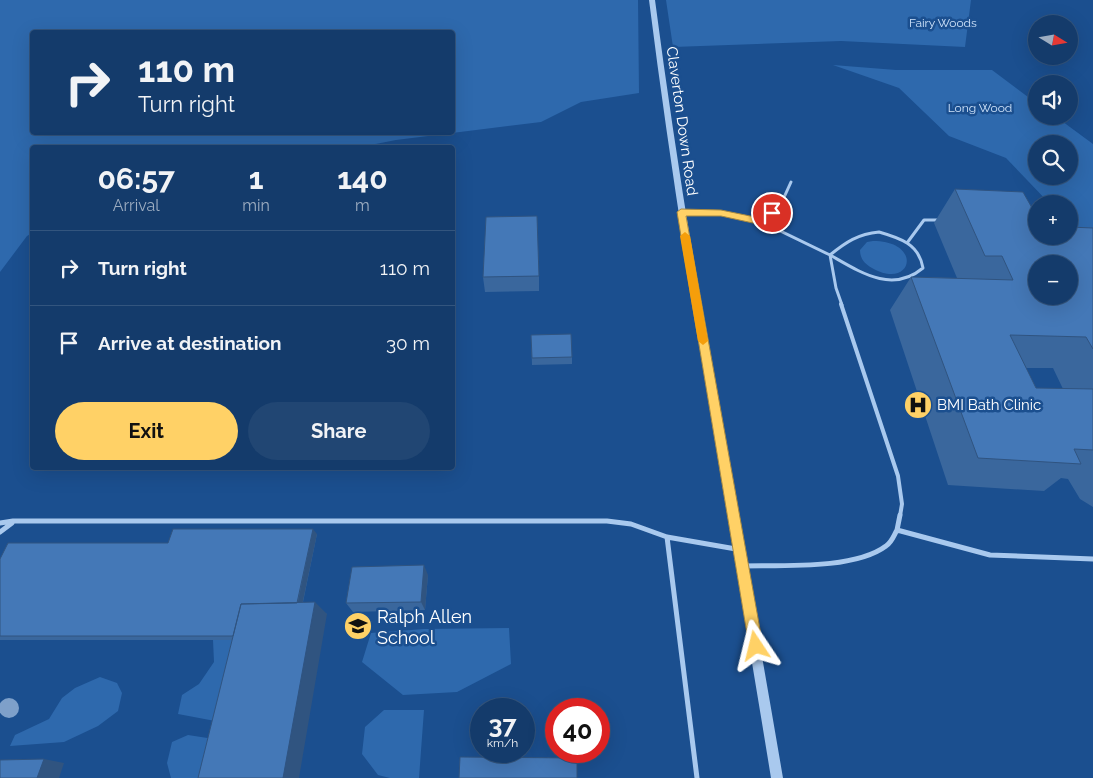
<!DOCTYPE html>
<html lang="en">
<head>
<meta charset="utf-8">
<style>
  :root { --surface:#143b6b; --page:#214673; --text:#f1f3f6; --muted:#9dadc1; --line:#33557e; --accent:#ffd166 }
  body { margin:0; font-family:Raleway,sans-serif; background:var(--page); color:var(--text); height:100vh; display:flex; flex-direction:column; font-size:19px; white-space:nowrap }
  * { box-sizing:border-box; margin:0 }
  p { font-size:16px; color:var(--muted) }
  .icon { flex:none; width:28px; height:28px; fill:none; stroke:currentColor; stroke-width:2; stroke-linecap:round; stroke-linejoin:round }
  .map { position:relative; flex:1; overflow:hidden }
  .drawer { position:absolute; left:30px; top:145px; width:425px; height:325px; display:flex; flex-direction:column; background:var(--surface); border-radius:5px; box-shadow:0 5px 20px #0002,0 0 0 1px var(--line) }
  .drawer>* { flex:none }
  .hud { position:absolute; left:30px; top:30px; width:425px; height:105px; border-radius:5px; box-shadow:0 5px 20px #0002,0 0 0 1px var(--line); background:#143b6b; color:var(--text); overflow:hidden }
  .needle { width:32px; rotate:101deg }
  .fabs { position:absolute; left:1028px; top:15px; display:grid; gap:10px }
  .fabs a { display:grid; place-items:center; width:50px; height:50px; border-radius:50%; background:var(--surface); box-shadow:0 5px 20px #0002,0 0 0 1px var(--line); font-size:25px }
  .speed { position:absolute; left:470px; top:698px; display:flex; gap:10px; font-size:25px; font-weight:700; text-align:center }
  .speed>* { display:grid; place-content:center; width:65px; height:65px; border-radius:50%; background:var(--surface); box-shadow:0 5px 20px #0002,0 0 0 1px var(--line); line-height:1 }
  .speed small { font-size:12px; font-weight:400 }
  .speed .limit { border:8px solid #d22; background:#fff; color:#111 }
  .pin { position:absolute; display:grid; place-items:center; width:42px; height:42px; color:#fff; margin:-21px; border:2px solid #fff; border-radius:50%; box-shadow:0 1px 5px #0007 }
  .me { position:absolute; width:55px; margin:-28px; rotate:350deg; stroke-linejoin:round; filter:drop-shadow(0 0 4px #0008) }
  .turn { display:flex; align-items:center; gap:18px; height:105px; padding:0 25px; font-size:22px }
  .turn .icon { width:65px; height:65px; stroke-width:2.5 }
  .turn b { display:block; font-size:35px; line-height:42px }
  .eta { display:flex; justify-content:space-evenly; align-items:center; height:85px; text-align:center }
  .eta b { font-size:30px; font-weight:700; line-height:35px }
  .primary-button { display:flex; gap:10px; margin-top:auto; padding:10px 25px }
  .primary-button a { flex:1; height:58px; border-radius:30px; background:var(--accent); color:#111; font-size:20px; font-weight:700; line-height:58px; text-align:center }
  .primary-button a+a { background:var(--page); color:var(--text) }
  ul { padding:0; list-style:none }
  li { display:flex; align-items:center; gap:15px; height:75px; padding:0 25px; border-top:1px solid var(--line) }
  li div { flex:1 }
  li b { display:block; font-size:19px }
  li em { font-style:normal }
  .map>svg:first-child { display:block }
</style>
</head>
<body>
<div class="map">
<svg width="1093" height="778" viewBox="0 0 1093 778">
  <rect width="100%" height="100%" fill="#1b4f8f"/>
  <path fill="#2e69ad" fill-rule="evenodd" d="M 0,0 L 638,0 L 639,93 L 581,102 L 541,122 L 396,140 L 360,147 L 32,148 L 32,233 L 27,236 L 0,272 ZM 452,32 L 452,132 L 32,132 L 32,32 Z
    M 666,0 L 971,0 L 965,47 L 841,41 L 673,47 Z
    M 833,65 L 896,70 L 992,70 L 1036,103 L 1036,116 L 1055,116 L 1093,144 L 1093,254 L 1069,226 L 1069,204 L 1050,204 L 1006,158 L 949,136 L 899,88 ZM 1036,144 L 1069,144 L 1069,176 L 1036,176 Z
    M 873,241 C 924,241 912,291 872,268 C 865,264 860,259 860,250 L 867,242 Z
    M 509,628 L 511,664 L 457,692 L 403,695 L 362,662 L 371,633 L 424,629 Z
    M 213,640 L 250,640 L 231,724 L 178,714 L 182,695 L 199,684 L 214,662 Z
    M 100,677 L 117,683 L 122,693 L 118,711 L 98,726 L 64,742 L 10,746 L 15,735 L 49,719 L 62,698 L 75,688 Z
    M 384,710 L 424,710 L 419,778 L 390,778 L 378,775 L 362,754 L 365,727 Z
    M 188,735 L 227,741 L 219,778 L 171,778 L 167,763 L 172,742 Z"/>
  <g fill="none" stroke-linecap="round" stroke-linejoin="round">
    <path stroke="#a9c9ee" stroke-width="3" d="M 681,212 L 721,213 L 762,222 L 830,255 L 836,288 L 842,305
      M 762,222 L 781,204 L 791,182
      M 879,232 C 900,238 919,244 923,268 C 892,294 860,272 830,255 C 846,242 858,234 879,232 Z
      M 907,243 L 924,220 L 941,220"/>
    <path stroke="#a9c9ee" stroke-width="4" d="M 841,304 L 898,476 L 902,504 L 900,516"/>
    <path stroke="#a9c9ee" stroke-width="5" d="M 0,523 L 13,521 L 607,521 L 631,524 L 667,537 L 736,549
      M 897,530 L 900,515
      M 0,532 L 12,523
      M 667,537 L 697,778
      M 741,566 C 780,565 854,570 886,546 C 892,542 894,535 897,530 L 990,555 L 1093,559"/>
    <path fill="#a9c9ee" fill-rule="evenodd" d="M 649,0 L 655,0 C 689,261 739,519 783,778 L 771,778 C 729,519 682,261 649,0 Z"/>
  </g>
  <circle fill="#7ea0ca" cx="9" cy="708" r="10"/>
  <path fill="#3a679d" fill-rule="evenodd" d="M 955,189 L 1036,236 L 1093,228 L 1093,507 L 1080,499 L 1068,479 L 1061,478 L 1044,491 L 948,485 L 890,310 L 911,277 L 957,278 L 934,223 ZM 1026,368 L 1053,368 L 1063,389 L 1036,388 Z
    M 539,276 L 539,291 L 485,292 L 483,277 Z
    M 531,335 L 572,357 L 572,364 L 532,365 Z
    M 317,534 L 303,602 L 327,614 L 232,640 L 0,640 L 0,559 L 168,543 Z
    M 428,575 L 425,610 L 353,612 L 346,603 Z"/>
  <path fill="#305480" d="M 313,529 L 317,534 L 300,615 L 296,611 Z
    M 424,565 L 428,575 L 425,610 L 421,602 Z
    M 315,602 L 327,614 L 299,778 L 283,778 Z
    M 44,759 L 64,763 L 59,778 L 37,778 Z"/>
  <path fill="#4478b7" stroke="#305480" fill-rule="evenodd" d="M 955,189 L 1023,192 L 1036,215 L 1036,236 L 1069,236 L 1069,227 L 1093,228 L 1093,349 L 1086,337 L 1010,335 L 1036,388 L 1093,389 L 1093,450 L 1074,449 L 1081,464 L 978,458 L 911,277 L 1013,280 L 1002,256 L 985,256 ZM 1036,264 L 1069,264 L 1069,296 L 1036,296 Z
    M 537,216 L 539,276 L 483,277 L 486,217 Z
    M 571,334 L 572,357 L 532,358 L 531,335 Z
    M 173,529 L 313,529 L 297,603 L 241,604 L 233,636 L 0,636 L 0,559 L 8,543 L 168,543 Z
    M 424,565 L 421,602 L 346,603 L 352,567 Z
    M 315,602 L 283,778 L 198,778 L 241,604 Z
    M 460,757 L 577,758 L 577,778 L 459,778 Z
    M 44,759 L 37,778 L 0,778 L 0,760 Z"/>
  <path fill="#ffd166" stroke="#a68842" d="M 681,209 L 721,210 L 760,218 L 772,210 L 776,213 L 762,225 L 721,216 L 686,216 L 763,646 L 761,651 L 756,653 L 751,651 L 749,646 L 677,212 Z"/>
  <path fill="#f59e0b" d="M 685,232 L 690,236 L 708,341 L 703,345 L 698,341 L 680,236 Z"/>
  <defs>
    <symbol id="hospital-disc" viewBox="-11 -11 22 22"><circle r="9.5" fill="#ffd166" stroke="#1b4f8f"/><path d="M-5-5h3v3.5h4V-5h3V5h-3V1.5h-4V5h-3Z" fill="#111"/></symbol>
    <symbol id="school-disc" viewBox="-11 -11 22 22"><circle r="9.5" fill="#ffd166" stroke="#1b4f8f"/><path d="M0-5L7-2L0 1L-7-2ZM-4 1L0 2.5L4 1V4Q0 6-4 4Z" fill="#111"/></symbol>
  </defs>
  <g fill-rule="evenodd">
    <use href="#hospital-disc" x="902" y="389" width="32" height="32"/>
    <use href="#school-disc" x="342" y="610" width="32" height="32"/>
  </g>
  <g text-anchor="middle" dominant-baseline="central" stroke-width="5" stroke-linejoin="round" paint-order="stroke">
    <g font-size="12" fill="#cfe3fa" stroke="#1b4f8f">
      <text x="943" y="23">Fairy Woods</text>
      <text x="980" y="108">Long Wood</text>
    </g>
    <g font-size="15" fill="#fff" stroke="#1b4f8f">
      <text transform="translate(682 121) rotate(82)">Claverton Down Road</text>
    </g>
    <g font-size="15" fill="#fff" stroke="#1b4f8f" text-anchor="start">
      <text x="937" y="405">BMI Bath Clinic</text>
    </g>
    <g font-size="18" fill="#fff" stroke="#1b4f8f" text-anchor="start">
      <text x="377" y="616">Ralph Allen<tspan x="377" dy="21">School</tspan></text>
    </g>
  </g>
</svg>
<div class="fabs">
<a><svg class="needle" viewBox="-14 -14 28 28"><path d="M0-13l5 13h-10z" fill="#e53935"/><path d="M0 13l5-13h-10z" fill="#9dadc1"/></svg></a>
<a><svg class="icon" aria-label="sound" viewBox="0 0 24 24"><path d="M4 9h4l5-4v14l-5-4H4zM17 9q2 3 0 6"/></svg></a>
<a><svg class="icon" aria-label="search" viewBox="0 0 24 24"><circle cx="10" cy="10" r="6"/><path d="M15 15l6 6"/></svg></a>
<a>+</a>
<a>−</a>
</div>
<div class="speed"><div>37<small>km/h</small></div><div class="limit">40</div></div>
<div class="pin" style="left:772px;top:213px;background:#d93025"><svg class="icon" aria-label="arrive" viewBox="0 0 24 24"><path d="M6 21V4h12l-3 4 3 4H6"/></svg></div>
<svg class="me" style="left:756px;top:646px" viewBox="-20 -20 40 40"><path d="M0-17L14 15 0 8-14 15z" fill="#ffd166" stroke="#fff" stroke-width="4"/></svg>
<div class="hud">
<div class="turn"><svg class="icon" aria-label="right" viewBox="0 0 24 24"><path d="M7 20v-9h11M14 6l5 5-5 5"/></svg><div><b>110 m</b>Turn right</div></div>
</div>
<section class="drawer">
<div class="eta">
<div><b>06:57</b><p>Arrival</p></div>
<div><b>1</b><p>min</p></div>
<div><b>140</b><p>m</p></div>
</div>
<ul>
<li><svg class="icon" aria-label="right" viewBox="0 0 24 24"><path d="M7 20v-9h11M14 6l5 5-5 5"/></svg><div><b>Turn right</b></div><em>110 m</em></li>
<li><svg class="icon" aria-label="arrive" viewBox="0 0 24 24"><path d="M6 21V4h12l-3 4 3 4H6"/></svg><div><b>Arrive at destination</b></div><em>30 m</em></li>
</ul>
<div class="primary-button"><a>Exit</a><a>Share</a></div>
</section>
</div>
</body>
</html>
